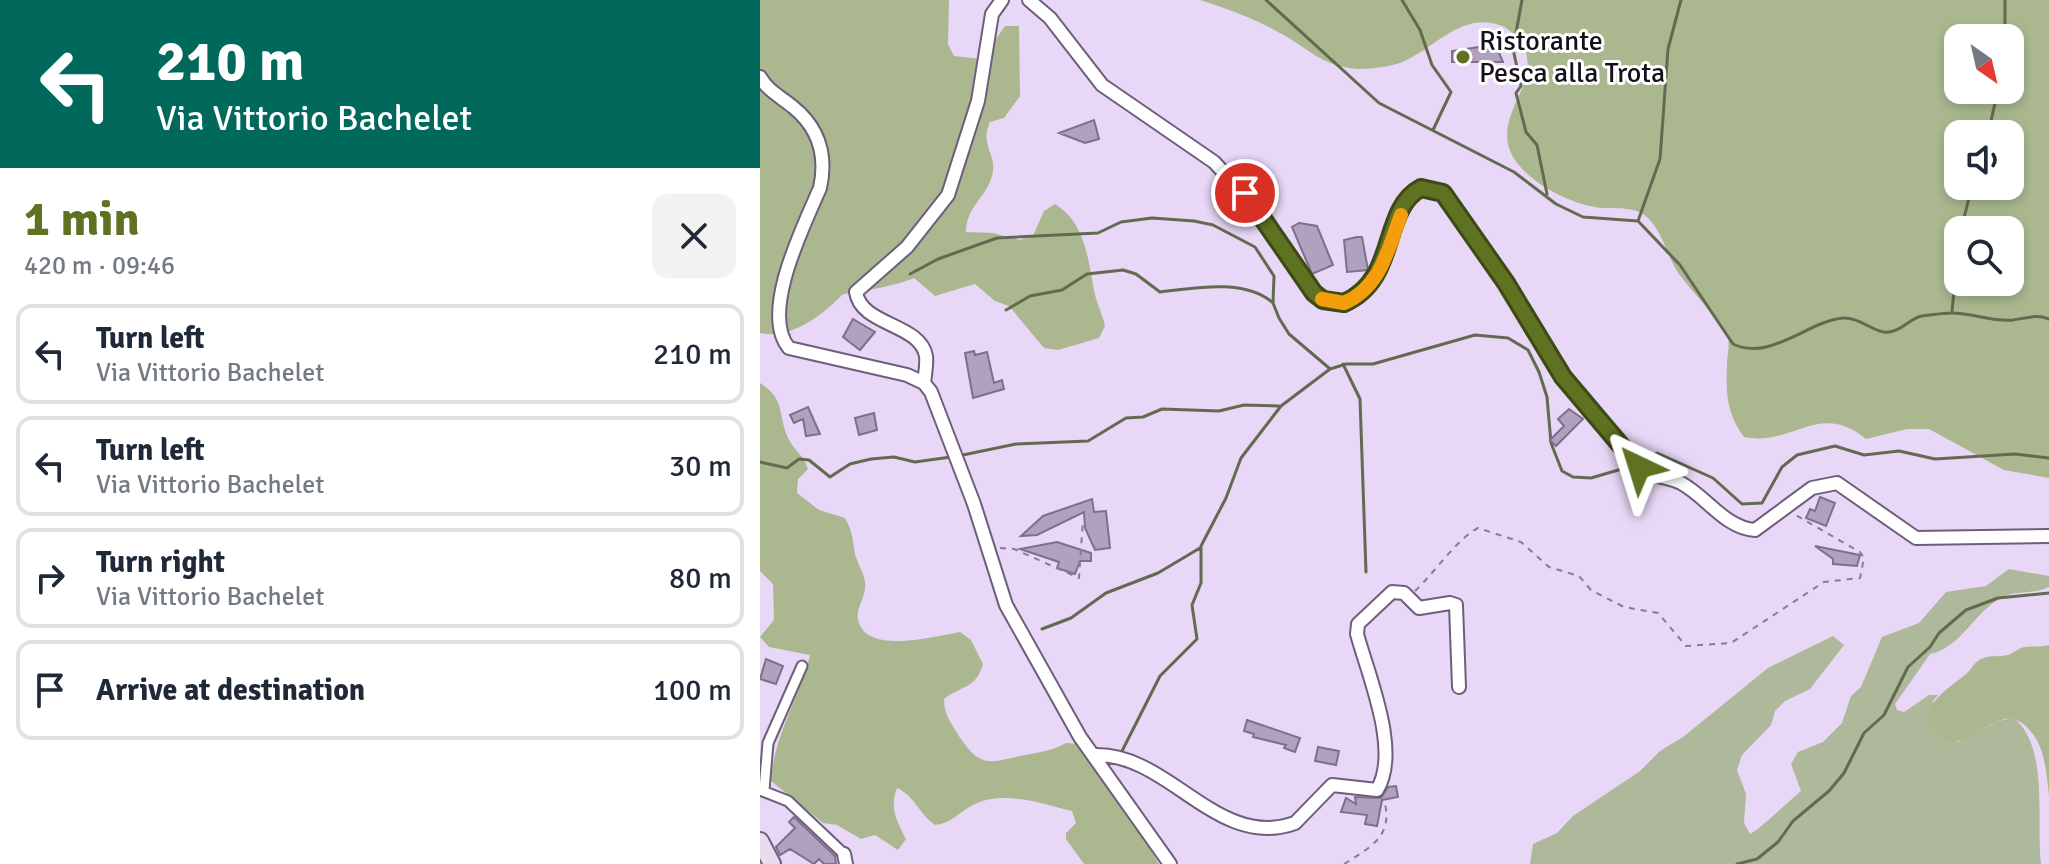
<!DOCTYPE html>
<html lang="en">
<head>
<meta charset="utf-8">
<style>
  :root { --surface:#fff; --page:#f2f2f3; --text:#1f2937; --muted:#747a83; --line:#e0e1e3; --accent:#5e7221 }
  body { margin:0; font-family:Signika,sans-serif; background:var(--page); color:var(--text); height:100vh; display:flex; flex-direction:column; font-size:30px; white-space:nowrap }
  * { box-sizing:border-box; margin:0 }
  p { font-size:26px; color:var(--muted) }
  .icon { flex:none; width:44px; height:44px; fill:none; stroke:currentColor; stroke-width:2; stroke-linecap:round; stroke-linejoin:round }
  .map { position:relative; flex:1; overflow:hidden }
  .details { display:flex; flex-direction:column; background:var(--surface); width:760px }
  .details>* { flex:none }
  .top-card { background:#00695c; color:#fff; overflow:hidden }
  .needle { width:52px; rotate:146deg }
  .tools { position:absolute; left:1184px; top:24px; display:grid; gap:16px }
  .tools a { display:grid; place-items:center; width:80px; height:80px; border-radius:16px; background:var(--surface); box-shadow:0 4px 12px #0003; font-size:40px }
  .pin { position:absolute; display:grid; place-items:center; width:68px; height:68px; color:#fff; margin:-34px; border:4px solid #fff; border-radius:50%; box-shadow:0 2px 8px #0007 }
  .me { position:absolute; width:88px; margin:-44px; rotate:319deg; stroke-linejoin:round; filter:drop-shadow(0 0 6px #0008) }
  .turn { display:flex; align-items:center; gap:28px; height:168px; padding:0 24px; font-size:36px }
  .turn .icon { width:104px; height:104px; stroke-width:2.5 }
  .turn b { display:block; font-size:56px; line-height:68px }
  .round { display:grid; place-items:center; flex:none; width:84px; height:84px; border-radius:16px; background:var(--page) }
  .headline { display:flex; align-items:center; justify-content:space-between; height:136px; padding:0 24px }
  h1 { font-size:48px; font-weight:700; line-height:60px; color:var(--accent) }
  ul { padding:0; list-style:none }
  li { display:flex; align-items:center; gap:24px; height:100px; margin:0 16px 12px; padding:0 8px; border:4px solid var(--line); border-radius:16px }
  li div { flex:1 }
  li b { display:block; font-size:30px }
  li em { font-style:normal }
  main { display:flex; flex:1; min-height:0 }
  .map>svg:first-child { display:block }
</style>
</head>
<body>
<main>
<section class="details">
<div class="top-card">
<div class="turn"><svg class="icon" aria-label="left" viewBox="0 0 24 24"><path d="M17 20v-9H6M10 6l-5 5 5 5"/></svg><div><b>210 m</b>Via Vittorio Bachelet</div></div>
</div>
<div class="headline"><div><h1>1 min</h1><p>420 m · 09:46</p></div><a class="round"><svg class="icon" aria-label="close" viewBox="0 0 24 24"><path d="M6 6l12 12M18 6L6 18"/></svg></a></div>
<ul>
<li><svg class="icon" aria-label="left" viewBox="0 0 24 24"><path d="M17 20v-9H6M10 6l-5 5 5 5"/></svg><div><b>Turn left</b><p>Via Vittorio Bachelet</p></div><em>210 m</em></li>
<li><svg class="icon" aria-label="left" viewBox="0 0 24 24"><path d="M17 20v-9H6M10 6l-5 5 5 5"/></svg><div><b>Turn left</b><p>Via Vittorio Bachelet</p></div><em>30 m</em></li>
<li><svg class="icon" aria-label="right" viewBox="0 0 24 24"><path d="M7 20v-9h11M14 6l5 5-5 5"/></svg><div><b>Turn right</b><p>Via Vittorio Bachelet</p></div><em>80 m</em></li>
<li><svg class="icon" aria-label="arrive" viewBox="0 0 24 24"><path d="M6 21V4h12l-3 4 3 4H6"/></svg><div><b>Arrive at destination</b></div><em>100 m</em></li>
</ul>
</section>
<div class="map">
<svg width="1289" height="864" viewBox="0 0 1289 864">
  <rect width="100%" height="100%" fill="#e8d7f6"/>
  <path fill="#aeb89a" d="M 1249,569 L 1289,576 L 1289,587 C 1275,594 1258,591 1245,596 C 1215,609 1202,648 1170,654 L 1135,704 L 1137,710 L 1144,712 L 1169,695 L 1178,695 L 1173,701 L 1198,742 L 1238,721 L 1254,718 C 1289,747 1276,819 1281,864 L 770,864 L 773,844 L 797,833 L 813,816 L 880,771 L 900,751 L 923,737 L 1008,668 L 1073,636 L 1084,645 L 1050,689 L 1025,701 L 1015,711 L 1011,725 L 982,755 L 977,770 L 986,794 L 984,823 L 990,834 C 999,830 1030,800 1041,791 L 1031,764 L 1038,752 L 1063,742 L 1082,723 L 1091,696 L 1101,687 L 1122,637 L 1159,623 L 1186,592 L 1226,586 Z"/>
  <path fill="#abb88f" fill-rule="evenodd" d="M 0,0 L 189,0 L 188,44 L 194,56 L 222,59 L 245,26 L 259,26 L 260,96 L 244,118 L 230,122 C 219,147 238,153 232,176 C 226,198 206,207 206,232 L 233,233 L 260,240 L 273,236 L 284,211 L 295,204 C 327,224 328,262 335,295 C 338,306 343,316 345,326 L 339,338 L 298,350 L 284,348 L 249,306 L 235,301 L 215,284 L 175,296 L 154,278 C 142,284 97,293 83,294 C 63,315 31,340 0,333 Z
    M 440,0 L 1289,0 L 1289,478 L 1244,470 L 1169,429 L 1147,429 L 1106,439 C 1059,400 1033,447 984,437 C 966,412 966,393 967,363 C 967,356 970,345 968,339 C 963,322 928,288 917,271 C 906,253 903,233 888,218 C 876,206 857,209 842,208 C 811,205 765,182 751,153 C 733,113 784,82 762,44 C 757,37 748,27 739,25 C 703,13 677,45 647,60 C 636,66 612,69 600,69 C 561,67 549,48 518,32 C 493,18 468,9 440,0 ZM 1250,38 L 1250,90 L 1198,90 L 1198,38 ZM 1250,134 L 1250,186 L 1198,186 L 1198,134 ZM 1250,230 L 1250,282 L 1198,282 L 1198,230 Z
    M 0,383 C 26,400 17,413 28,438 C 34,451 44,455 48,469 L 38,479 L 37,493 L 59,510 L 85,518 C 92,530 93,540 95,554 C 98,566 107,576 105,589 C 104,599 96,609 98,619 C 104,656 176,636 200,632 L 211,640 L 223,664 C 216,689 202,685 184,699 C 184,714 190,721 197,733 C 223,774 232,760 271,754 C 285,751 294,750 306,743 L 317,744 L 349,782 L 399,864 L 324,864 L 306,839 L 306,833 L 316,823 L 312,811 C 282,804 243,789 213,805 C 198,813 192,823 175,825 C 159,814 155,796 137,788 C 129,808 137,821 146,839 L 138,850 L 115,835 L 101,839 L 77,825 L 63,823 L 11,781 C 14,735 39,699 50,655 L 9,647 L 0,637 L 14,620 L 13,584 L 0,571 Z
    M 1289,645 L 1289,796 C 1286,770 1285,740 1262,723 C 1234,703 1206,760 1178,735 C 1150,711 1189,688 1206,674 C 1212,669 1215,660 1224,658 C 1232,655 1240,657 1248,655 C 1254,653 1258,648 1265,647 C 1273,646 1281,647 1289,645 Z"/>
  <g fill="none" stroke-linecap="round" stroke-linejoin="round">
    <path stroke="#636a52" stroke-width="3" d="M 506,0 L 619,103 L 754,172 L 796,204 L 823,217 L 878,221 L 920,265 L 973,344 C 1010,362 1048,321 1083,318 C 1100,317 1115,334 1129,332 C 1142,331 1150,318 1162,316 C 1171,315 1183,313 1192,313 C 1213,313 1232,322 1253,320 C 1266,318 1277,314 1289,319
      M 642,0 L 660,30 L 672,65 L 691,92 L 673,130
      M 762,0 L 753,49 L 761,86 L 756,93 L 766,132 L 777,145 L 787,194
      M 1245,38 L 1245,0
      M 1228,134 L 1238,90
      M 878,221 L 900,159 L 908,49 L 921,0
      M 1201,230 L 1212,186
      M 150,274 L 178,259 L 237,238 L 338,233 L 361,222 L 392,218 L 434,221 L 453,225 L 495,247 L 514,276 L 513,303 L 519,318 L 529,334 L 569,368
      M 246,310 L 270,296 L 302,290 L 327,274 L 363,270 L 376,274 L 400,292 C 434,288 485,278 513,303
      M 1192,311 L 1198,251
      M 583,364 L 600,399 L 606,572
      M 198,456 L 256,444 L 328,441 L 366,418 L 383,417 L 402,409 L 459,411 L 484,405 L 519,406
      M 0,462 L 27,468 L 39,459 L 49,460 L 70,477 L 90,464 L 111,459 L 134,457 L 155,462 L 191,457
      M 879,463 L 897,453 L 953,478 L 982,504 L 1002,503 L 1022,467 L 1037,455 L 1075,446 L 1104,455 L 1139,451 L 1175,459 L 1255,454 L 1289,458
      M 282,629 L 311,618 L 346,593 L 398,573 L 440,548
      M 360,755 L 400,676 L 437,639 L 432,605 L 441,583 L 441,546 L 466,498 L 481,458 L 521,406 L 570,369 L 586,364 L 613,364 L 715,335 L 748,338 L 768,350 L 779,372 L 787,397 L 791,443 L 802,471 L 813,477 L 831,478 L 872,466
      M 977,864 L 997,859 L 1018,842 L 1033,821 L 1069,791 L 1084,773 L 1104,733 L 1124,715 L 1148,667 L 1170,647 L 1179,633 L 1206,610 L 1238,598 L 1289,593"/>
  </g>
  <path fill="#b1a1be" stroke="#7f6f8a" stroke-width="2" d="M 726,46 L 727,51 L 736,46 L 743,62 L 692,62 L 692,51 Z
    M 334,120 L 339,139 L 325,143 L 299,133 Z
    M 539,223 L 557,226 L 573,265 L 552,274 L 532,227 Z
    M 597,237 L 602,237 L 608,270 L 587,272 L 584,240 Z
    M 93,319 L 115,332 L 100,350 L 83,337 Z
    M 214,351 L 215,355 L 227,352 L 234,383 L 242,380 L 244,389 L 213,398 L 205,353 Z
    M 48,407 L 60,434 L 46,436 L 43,419 L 34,423 L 30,415 Z
    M 809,409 L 823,419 L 796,446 L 790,440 L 804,426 L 798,419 Z
    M 114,413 L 117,430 L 99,435 L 95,418 Z
    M 1060,497 L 1075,503 L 1066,526 L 1046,518 L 1050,509 L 1055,511 Z
    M 332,499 L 334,512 L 346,511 L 350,548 L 335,550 L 325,528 L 324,512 L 277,535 L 261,536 L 283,516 Z
    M 297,542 L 331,553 L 331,561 L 320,561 L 315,574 L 297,568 L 299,562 L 260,549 Z
    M 1055,546 L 1100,555 L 1097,566 L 1073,564 L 1073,559 Z
    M 6,659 L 23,666 L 16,684 L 0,679 Z
    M 487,720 L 540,738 L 535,752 L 524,748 L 526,745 L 493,737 L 494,734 L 484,731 Z
    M 558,747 L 579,751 L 576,765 L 555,761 Z
    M 636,786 L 638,797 L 622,800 L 617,826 L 605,824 L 607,815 L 581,812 L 586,798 L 596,804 L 595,797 L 621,798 L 628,787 Z
    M 34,817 L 75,856 L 76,864 L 64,864 L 59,859 L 54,864 L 30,849 L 20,855 L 16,847 L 35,828 L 29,822 Z"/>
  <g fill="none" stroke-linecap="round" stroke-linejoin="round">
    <defs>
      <path id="pedestrian" d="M 0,790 L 28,801 L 84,854
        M 4,790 L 8,743 L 42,666"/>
      <path id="minor" d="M 269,0 L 290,18 L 342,85 L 454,162 L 495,206 L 554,293 L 563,300 L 584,303 C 639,280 620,211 661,188 L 683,193 L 746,283 L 803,377 L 879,467 C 893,478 907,476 921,483 C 947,497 965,528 995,530 L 1052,488 L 1077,483 L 1156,538 L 1289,536
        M 0,77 C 8,91 21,97 33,107 C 59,128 67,156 60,188 C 42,229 0,314 29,348 L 147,375 L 164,383 L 171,392 L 214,504 L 246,605 L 320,737 L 410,864
        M 164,383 C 165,374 167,364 166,356 C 160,323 101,326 96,292 L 147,247 L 188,195 L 218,101 L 232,14 L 242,0
        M 335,755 C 409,753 458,851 535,823 L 572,785 L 617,790 C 641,751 608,675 597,634 L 598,624 L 632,592 L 644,593 L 659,608 L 690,603 L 696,605 L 699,687
        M 84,854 L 86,864"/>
      <path id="secondary" d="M 0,841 L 12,864"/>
    </defs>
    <use href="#pedestrian" stroke="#6d5e79" stroke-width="13"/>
    <use href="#minor" stroke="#6d5e79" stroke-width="16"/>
    <use href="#secondary" stroke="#6d5e79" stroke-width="20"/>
    <path stroke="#887c92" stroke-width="2" stroke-dasharray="6 6" stroke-linecap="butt" d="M 240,548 L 254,549 L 319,578 L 323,520
      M 655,591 C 675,572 696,540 718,528 L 761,542 L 789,567 L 819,576 L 831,590 L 864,607 L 898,613 L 926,646 L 971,643 L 1064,582 L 1100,578 L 1104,558 L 1100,552 L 1034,514
      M 584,864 C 611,847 634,836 624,800"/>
    <use href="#pedestrian" stroke="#fff" stroke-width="9"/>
    <use href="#minor" stroke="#fff" stroke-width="12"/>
    <use href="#secondary" stroke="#e8ddef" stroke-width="16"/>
  </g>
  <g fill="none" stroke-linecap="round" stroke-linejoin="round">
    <defs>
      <path id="route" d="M 485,193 L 554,293 L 563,300 L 584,303 C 639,279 620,210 661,188 L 683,193 L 746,283 L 803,377 L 879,467"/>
    </defs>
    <use href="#route" stroke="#3d4a15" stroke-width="20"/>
    <use href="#route" stroke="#5e7221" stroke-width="14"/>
    <path stroke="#f59e0b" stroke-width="14" d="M 562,299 L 584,303 C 621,287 628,249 641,215"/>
  </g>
  <circle fill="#5e7221" stroke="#fff" stroke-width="3" cx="703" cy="57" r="8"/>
  <g text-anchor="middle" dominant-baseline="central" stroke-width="6" stroke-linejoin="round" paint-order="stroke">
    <g font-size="28" fill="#16101b" stroke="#fff" text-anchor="start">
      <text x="719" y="41">Ristorante<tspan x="719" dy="32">Pesca alla Trota</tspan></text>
    </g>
  </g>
</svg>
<div class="tools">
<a><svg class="needle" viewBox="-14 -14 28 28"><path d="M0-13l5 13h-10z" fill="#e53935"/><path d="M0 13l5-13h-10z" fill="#747a83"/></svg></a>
<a><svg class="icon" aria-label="sound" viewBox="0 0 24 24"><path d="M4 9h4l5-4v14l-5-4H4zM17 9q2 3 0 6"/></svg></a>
<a><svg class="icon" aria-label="search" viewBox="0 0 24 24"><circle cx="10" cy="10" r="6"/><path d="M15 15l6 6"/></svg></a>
</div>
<div class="pin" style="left:485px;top:193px;background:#d93025"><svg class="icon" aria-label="arrive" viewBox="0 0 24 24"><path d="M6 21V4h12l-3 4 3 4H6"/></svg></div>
<svg class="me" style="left:879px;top:467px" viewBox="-20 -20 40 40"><path d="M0-17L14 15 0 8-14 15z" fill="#5e7221" stroke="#fff" stroke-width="4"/></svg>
</div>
</main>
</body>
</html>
